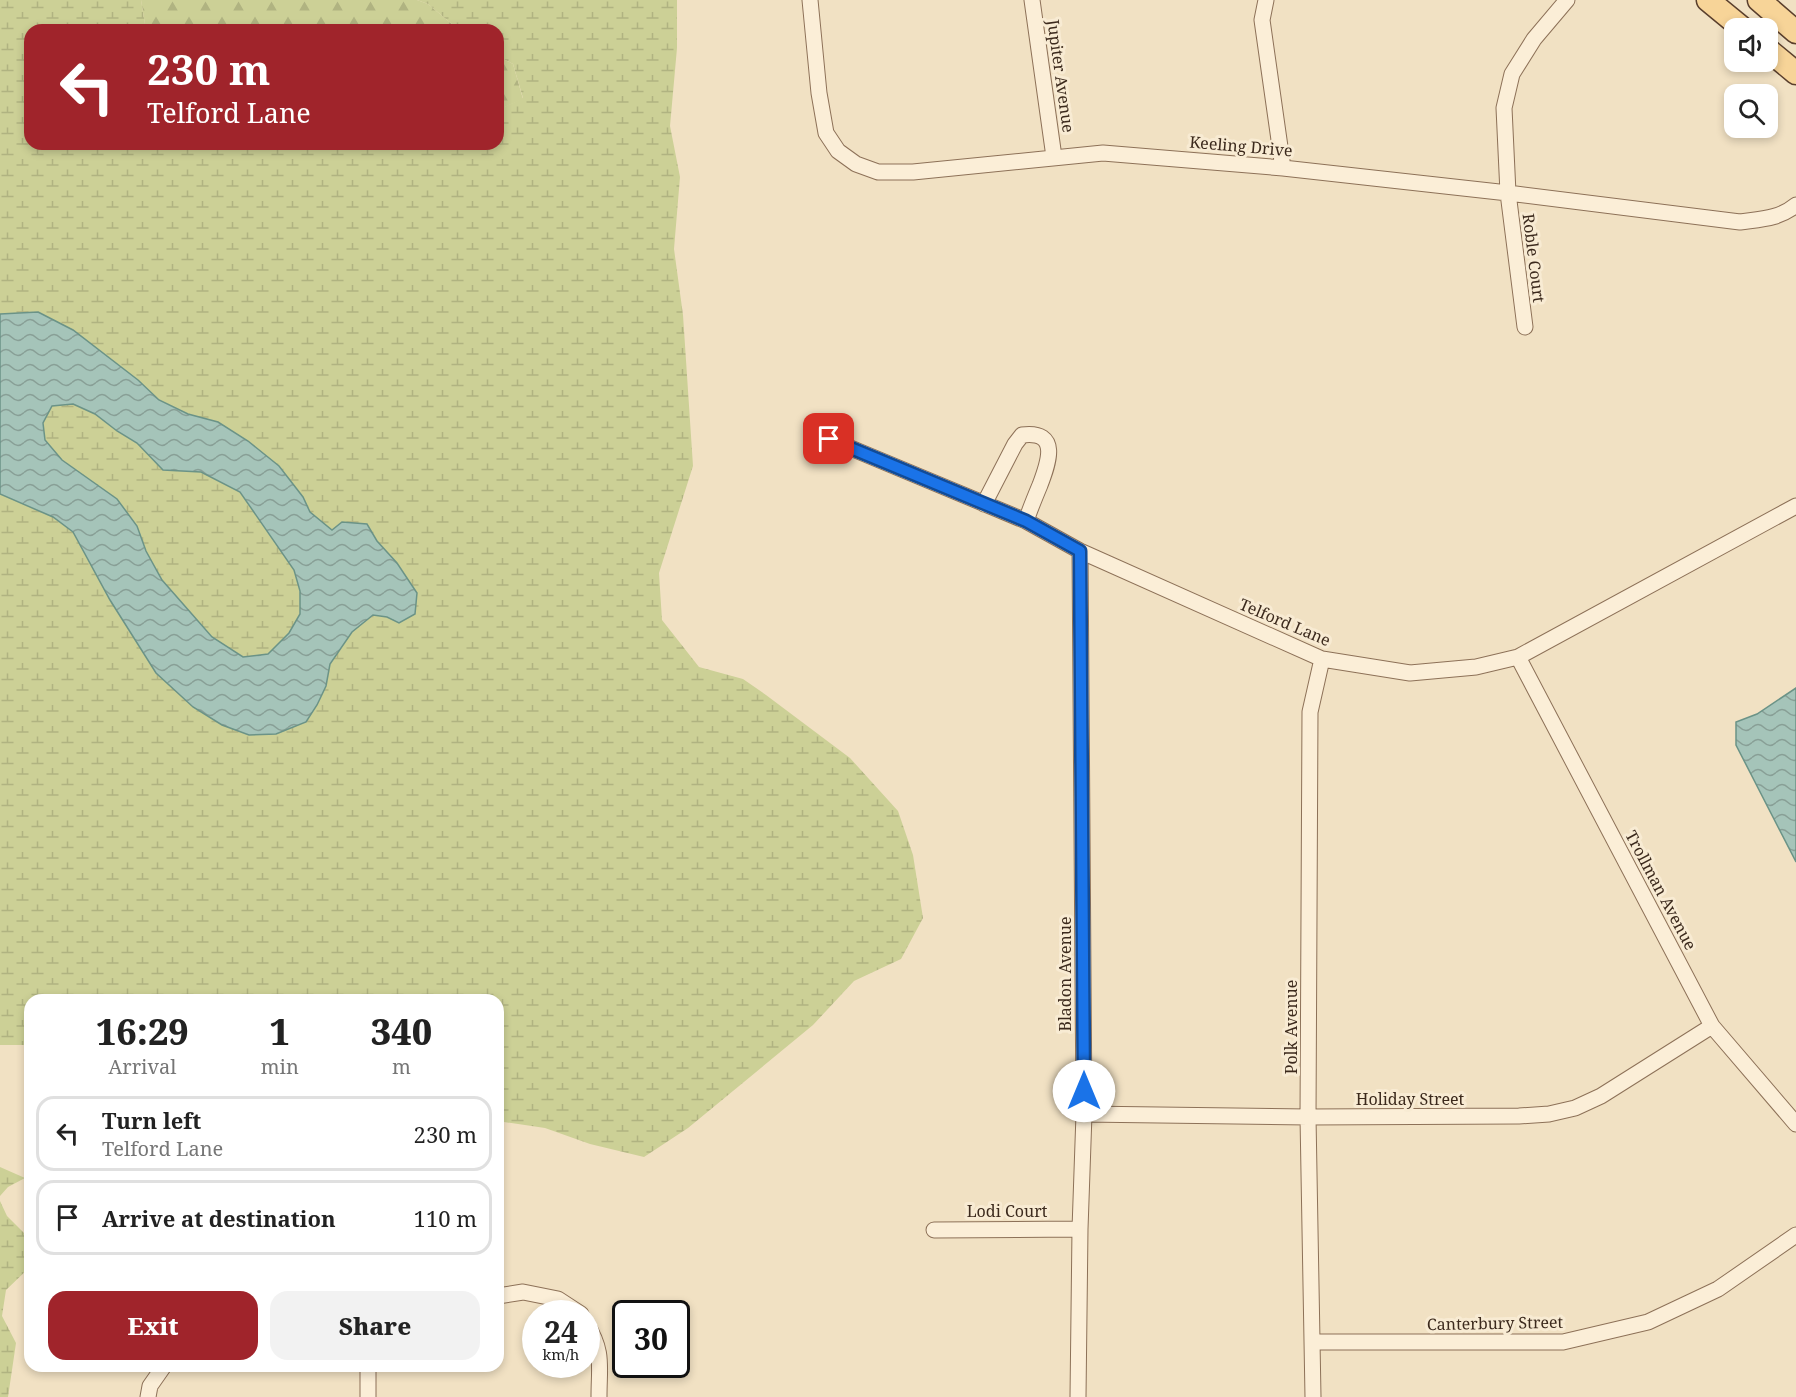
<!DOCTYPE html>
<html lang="en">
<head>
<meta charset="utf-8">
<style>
  :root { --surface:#fff; --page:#f2f2f2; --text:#222; --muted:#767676; --line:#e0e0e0; --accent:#a0242b }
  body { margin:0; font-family:"Noto Serif",serif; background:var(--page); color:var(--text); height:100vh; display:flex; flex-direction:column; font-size:22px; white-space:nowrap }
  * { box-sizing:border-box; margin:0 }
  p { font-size:20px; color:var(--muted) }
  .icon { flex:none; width:33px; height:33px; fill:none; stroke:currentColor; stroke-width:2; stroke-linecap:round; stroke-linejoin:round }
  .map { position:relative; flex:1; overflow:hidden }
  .drawer { position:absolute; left:24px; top:994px; width:480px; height:378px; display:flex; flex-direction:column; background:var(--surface); border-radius:18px; box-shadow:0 3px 9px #0003 }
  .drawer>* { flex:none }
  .hud { position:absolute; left:24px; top:24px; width:480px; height:126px; border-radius:18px; box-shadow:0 3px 9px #0003; background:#a0242b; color:#fff; overflow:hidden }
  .buttons { position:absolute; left:1724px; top:18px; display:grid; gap:12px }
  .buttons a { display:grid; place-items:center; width:54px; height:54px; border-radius:12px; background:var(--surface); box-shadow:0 3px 9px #0003; font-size:30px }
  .speed { position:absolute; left:522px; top:1300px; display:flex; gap:12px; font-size:30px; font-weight:700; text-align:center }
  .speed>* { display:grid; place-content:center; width:78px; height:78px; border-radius:50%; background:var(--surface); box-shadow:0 3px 9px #0003; line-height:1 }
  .speed small { font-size:15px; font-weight:400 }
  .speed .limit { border:3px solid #111; border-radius:9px; background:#fff; color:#111 }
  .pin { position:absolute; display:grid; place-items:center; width:51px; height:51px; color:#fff; margin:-26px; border-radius:12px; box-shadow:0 3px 9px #0006 }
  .me { position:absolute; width:66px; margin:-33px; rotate:0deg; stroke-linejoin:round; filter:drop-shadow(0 0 4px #0008) }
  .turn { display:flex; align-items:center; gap:21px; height:126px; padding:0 24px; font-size:27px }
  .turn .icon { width:78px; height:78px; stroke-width:2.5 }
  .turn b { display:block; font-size:42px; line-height:51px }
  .eta { display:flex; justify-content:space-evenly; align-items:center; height:102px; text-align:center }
  .eta b { font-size:36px; font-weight:800; line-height:42px }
  .primary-button { display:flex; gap:12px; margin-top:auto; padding:12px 24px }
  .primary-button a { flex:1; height:69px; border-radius:18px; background:var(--accent); color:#fff; font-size:24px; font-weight:800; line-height:69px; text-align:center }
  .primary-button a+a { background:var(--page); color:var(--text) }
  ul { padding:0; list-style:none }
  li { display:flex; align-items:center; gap:18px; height:75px; margin:0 12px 9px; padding:0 12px; border:3px solid var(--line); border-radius:18px }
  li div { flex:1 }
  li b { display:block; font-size:22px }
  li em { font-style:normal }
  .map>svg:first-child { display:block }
</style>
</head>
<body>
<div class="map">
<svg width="1796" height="1397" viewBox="0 0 1796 1397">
  <defs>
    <pattern id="forest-firs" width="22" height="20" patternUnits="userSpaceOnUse" patternTransform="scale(1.5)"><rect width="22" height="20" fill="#ccd096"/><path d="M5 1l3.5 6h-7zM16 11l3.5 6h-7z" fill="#b0b381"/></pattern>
    <pattern id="wetland-marsh" width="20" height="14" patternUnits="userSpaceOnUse" patternTransform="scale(1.5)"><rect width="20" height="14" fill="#ccd096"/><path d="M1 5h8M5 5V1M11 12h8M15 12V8" fill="none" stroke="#b0b381"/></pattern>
    <pattern id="water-waves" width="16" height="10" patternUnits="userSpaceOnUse" patternTransform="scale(1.5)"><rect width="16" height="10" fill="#a5c4b9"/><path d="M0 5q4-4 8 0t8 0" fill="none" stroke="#889f96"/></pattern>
  </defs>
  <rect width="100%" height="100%" fill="#f1e1c3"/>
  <path fill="url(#forest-firs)" d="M 141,0 L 417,0 L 428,4 L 459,30 L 146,30 Z
    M 498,56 L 513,64 L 523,99 L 498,110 Z"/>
  <path fill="url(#wetland-marsh)" d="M 0,0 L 141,0 L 146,30 L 30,30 L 30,144 L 498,144 L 498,110 L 523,98 L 513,64 L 498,56 L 498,30 L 459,30 L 428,4 L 417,0 L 677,0 L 677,48 L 670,126 L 680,177 L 674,249 L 683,315 L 693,466 L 659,573 L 662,620 L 699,667 L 743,679 L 766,695 L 850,758 L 898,811 L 913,855 L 923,918 L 901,959 L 854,981 L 813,1025 L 688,1128 L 644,1157 L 590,1144 L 545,1128 L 504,1122 L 498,1123 L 498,1000 L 30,1000 L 30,1045 L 0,1045 L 0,494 L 53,517 L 73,532 L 110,600 L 157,673 L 193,707 L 222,725 L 326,687 L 330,664 L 352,632 L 373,615 L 387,617 L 399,622 L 417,593 L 397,563 L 377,541 L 367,524 L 332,530 L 309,512 L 303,497 L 218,422 L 188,414 L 159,400 L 138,380 L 73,330 L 38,312 L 0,314 Z
    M 73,404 L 95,414 L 117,431 L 137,443 L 163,470 L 201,472 L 240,492 L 294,570 L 300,591 L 300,614 L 289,633 L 268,654 L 243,657 L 212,637 L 162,580 L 146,551 L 137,526 L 117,499 L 62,460 L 45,440 L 43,423 L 52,406 Z
    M 0,1167 L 25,1178 L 8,1187 L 0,1196 Z
    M 0,1201 L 7,1216 L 30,1239 L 30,1267 L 6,1290 L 2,1316 L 16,1343 L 8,1397 L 0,1397 Z"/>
  <path fill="url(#water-waves)" stroke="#6b9387" stroke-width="1.5" fill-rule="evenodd" d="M 38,312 L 73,330 L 138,380 L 159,400 L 188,414 L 218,422 L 248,441 L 279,466 L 303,497 L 310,512 L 332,530 L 342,522 L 367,524 L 377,541 L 397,563 L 417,593 L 415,614 L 399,623 L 387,617 L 373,615 L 352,632 L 330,664 L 326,686 L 317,705 L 306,722 L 276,734 L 249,735 L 222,725 L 193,707 L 156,673 L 110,600 L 73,532 L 53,517 L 0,494 L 0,314 ZM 73,404 L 95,414 L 117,431 L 137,443 L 163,470 L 201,472 L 240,492 L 294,570 L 300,591 L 300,614 L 289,633 L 268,654 L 243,657 L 212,637 L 162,580 L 146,551 L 137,526 L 117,499 L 62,460 L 45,440 L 43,423 L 52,406 Z
    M 1796,688 L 1796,862 L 1736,745 L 1736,722 L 1757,714 Z"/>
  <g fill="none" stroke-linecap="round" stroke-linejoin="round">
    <defs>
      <path id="street" d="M 810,0 L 819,93 L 826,133 L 838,151 L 856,164 L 878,172 L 913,172 L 1103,153 L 1283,168 L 1508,193 L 1740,222 C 1761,219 1779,219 1796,205
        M 1032,0 L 1054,157
        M 1266,0 L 1262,20 L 1283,168
        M 1525,327 L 1508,193 L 1504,108 L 1512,74 L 1534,39 L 1567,0
        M 829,439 L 1026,521 L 1080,551 L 1322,659 L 1410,673 L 1476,667 L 1518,657 L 1796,506
        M 984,504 L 1015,444 L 1022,435 C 1061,430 1048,464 1040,485 C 1035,497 1030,509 1026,521
        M 1518,657 L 1712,1026 L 1796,1124
        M 1084,1114 L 1308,1117 L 1519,1116 L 1549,1114 L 1575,1108 L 1601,1096 L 1712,1026
        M 934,1230 L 1080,1229
        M 498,1296 L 523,1292 L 558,1299 L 581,1314
        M 586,1323 C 604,1352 599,1365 599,1397
        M 1313,1342 L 1563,1342 L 1648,1322 L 1718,1289 L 1796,1235
        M 368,1366 L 368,1397
        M 148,1397 L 150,1386 L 164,1366
        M 1078,1397 L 1080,1229 L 1084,1114 L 1080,551
        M 1313,1397 L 1308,1117 L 1310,712 L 1322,659"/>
      <path id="primary" d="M 1708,0 L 1742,28
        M 1759,0 L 1796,32
        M 1767,49 L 1796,73"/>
    </defs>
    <use href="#street" stroke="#8d7158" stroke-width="17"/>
    <use href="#primary" stroke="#5a3f2d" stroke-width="25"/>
    <use href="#street" stroke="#fbeed7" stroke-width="15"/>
    <use href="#primary" stroke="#f7d498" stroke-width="22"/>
  </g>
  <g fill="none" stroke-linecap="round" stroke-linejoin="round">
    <defs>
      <path id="route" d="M 829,439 L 1026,521 L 1080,551 L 1084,1091"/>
    </defs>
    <use href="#route" stroke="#114b97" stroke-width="15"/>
    <use href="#route" stroke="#1a73e8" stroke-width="10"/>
  </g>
  <g text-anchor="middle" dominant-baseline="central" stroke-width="6" stroke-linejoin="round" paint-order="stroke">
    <g font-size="16" fill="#3c2a1d" stroke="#f8ebd3">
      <text transform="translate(1061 76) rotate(82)">Jupiter Avenue</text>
      <text transform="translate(1241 146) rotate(5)">Keeling Drive</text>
      <text transform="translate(1534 258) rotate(83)">Roble Court</text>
      <text transform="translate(1285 622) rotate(23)">Telford Lane</text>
      <text transform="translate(1661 890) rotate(62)">Trollman Avenue</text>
      <text transform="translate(1065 974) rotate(-90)">Bladon Avenue</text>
      <text transform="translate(1291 1027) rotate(-90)">Polk Avenue</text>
      <text x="1410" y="1099">Holiday Street</text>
      <text x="1007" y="1211">Lodi Court</text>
      <text transform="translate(1495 1323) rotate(-1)">Canterbury Street</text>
    </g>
  </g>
</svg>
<div class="buttons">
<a><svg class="icon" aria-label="sound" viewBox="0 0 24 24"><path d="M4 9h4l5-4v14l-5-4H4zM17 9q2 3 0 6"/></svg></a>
<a><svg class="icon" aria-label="search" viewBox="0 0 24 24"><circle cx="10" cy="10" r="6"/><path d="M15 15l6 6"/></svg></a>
</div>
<div class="speed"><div>24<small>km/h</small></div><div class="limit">30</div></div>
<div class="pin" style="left:829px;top:439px;background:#d93025"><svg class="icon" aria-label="arrive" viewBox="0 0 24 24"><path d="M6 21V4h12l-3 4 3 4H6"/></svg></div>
<svg class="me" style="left:1084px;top:1091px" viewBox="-20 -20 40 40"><circle r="19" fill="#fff"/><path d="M0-13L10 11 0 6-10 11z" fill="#1a73e8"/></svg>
<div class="hud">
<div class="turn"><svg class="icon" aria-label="left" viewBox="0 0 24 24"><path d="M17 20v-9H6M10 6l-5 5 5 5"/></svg><div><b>230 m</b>Telford Lane</div></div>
</div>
<section class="drawer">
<div class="eta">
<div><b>16:29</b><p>Arrival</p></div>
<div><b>1</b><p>min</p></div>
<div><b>340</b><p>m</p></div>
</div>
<ul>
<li><svg class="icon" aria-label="left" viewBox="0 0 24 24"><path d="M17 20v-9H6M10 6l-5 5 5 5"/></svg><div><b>Turn left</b><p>Telford Lane</p></div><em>230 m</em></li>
<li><svg class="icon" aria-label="arrive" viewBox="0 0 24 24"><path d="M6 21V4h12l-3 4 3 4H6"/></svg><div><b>Arrive at destination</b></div><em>110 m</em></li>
</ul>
<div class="primary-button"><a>Exit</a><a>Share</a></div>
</section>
</div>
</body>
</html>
